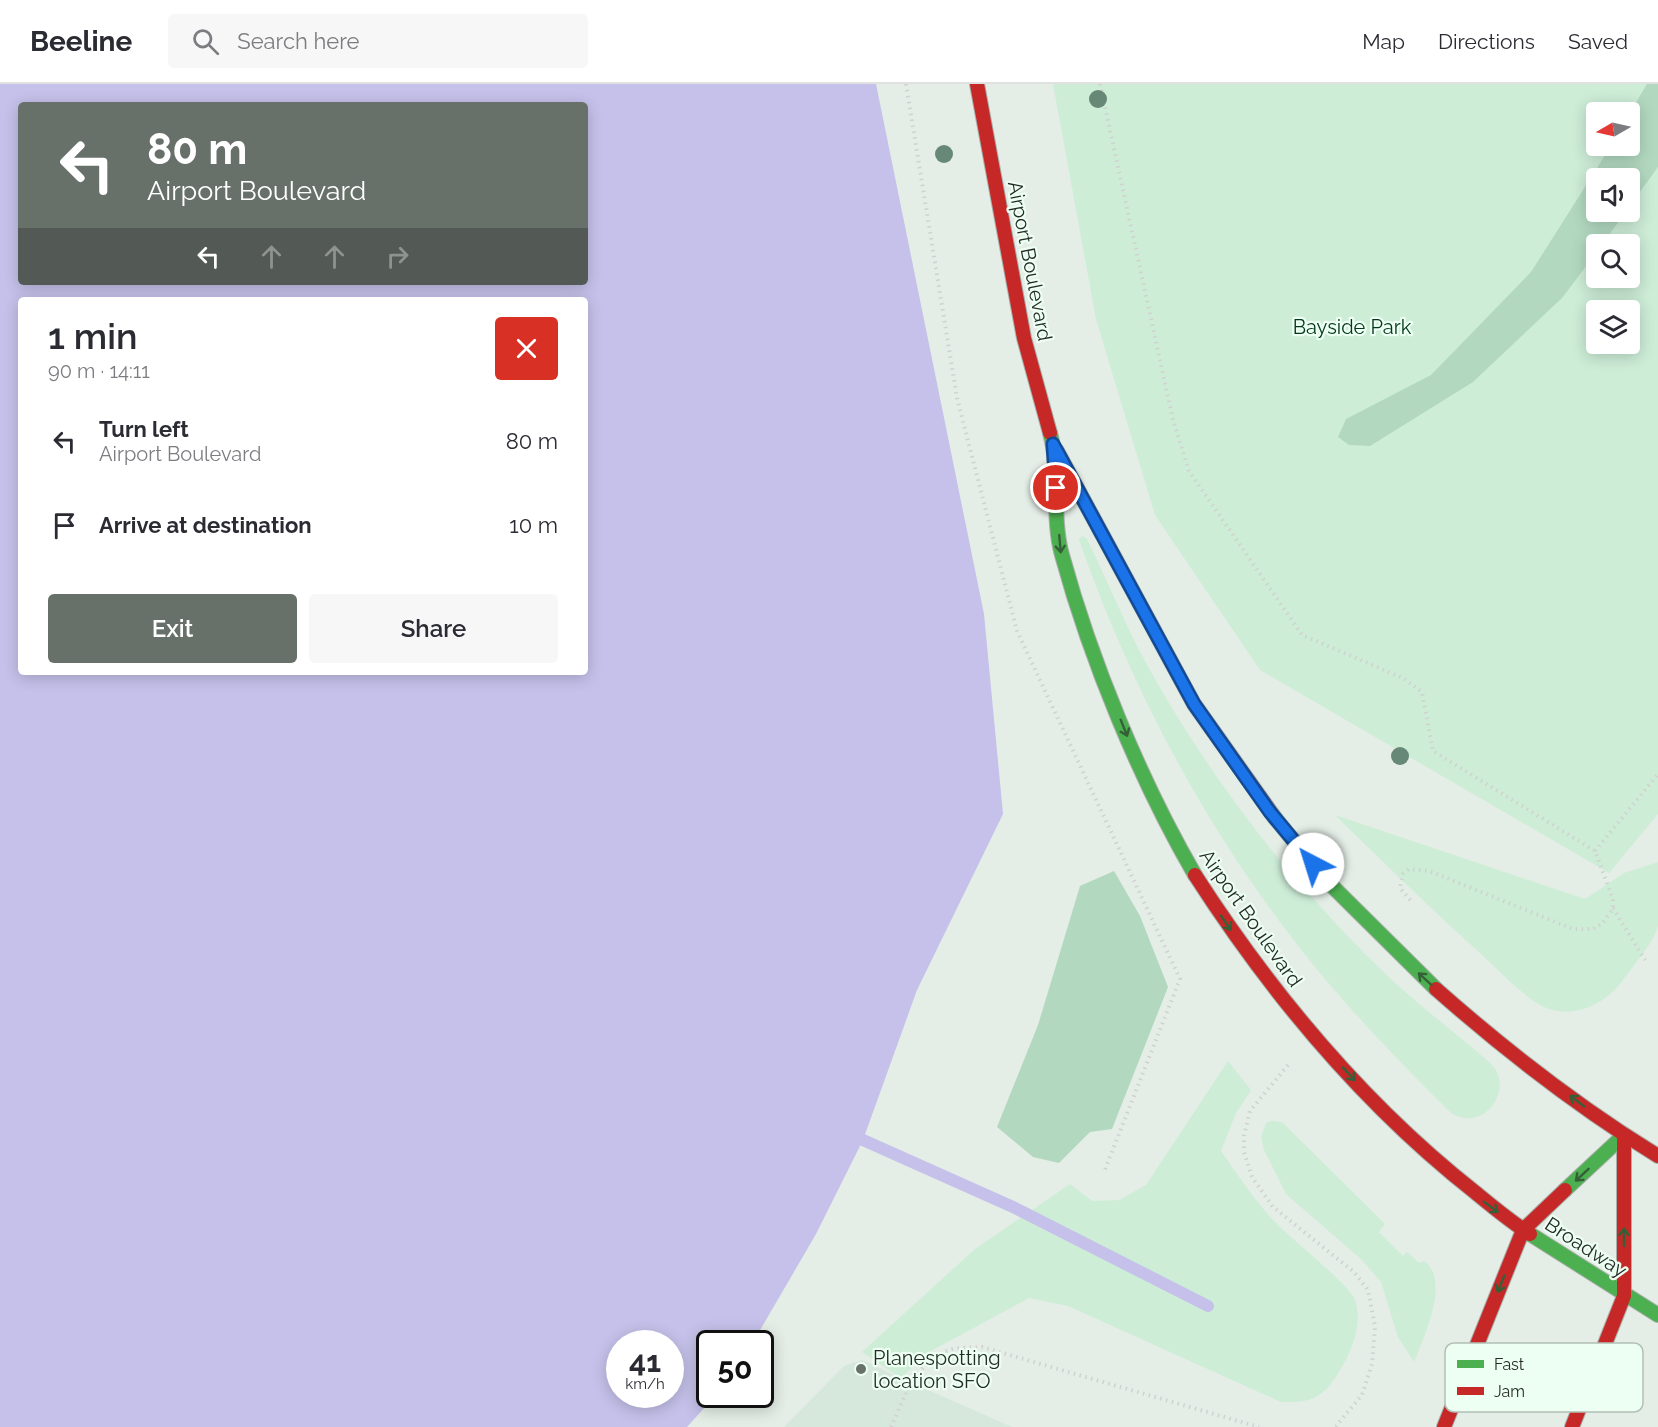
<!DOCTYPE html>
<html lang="en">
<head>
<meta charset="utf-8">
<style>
  :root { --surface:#fff; --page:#f7f7f7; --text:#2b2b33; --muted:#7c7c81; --line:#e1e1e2; --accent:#68706a }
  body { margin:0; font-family:Raleway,sans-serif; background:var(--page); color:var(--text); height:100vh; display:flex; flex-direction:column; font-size:22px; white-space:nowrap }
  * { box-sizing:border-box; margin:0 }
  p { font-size:20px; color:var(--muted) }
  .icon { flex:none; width:33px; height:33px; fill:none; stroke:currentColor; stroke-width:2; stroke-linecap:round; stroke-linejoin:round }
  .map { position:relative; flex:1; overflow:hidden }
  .drawer { position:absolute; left:18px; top:213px; width:570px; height:378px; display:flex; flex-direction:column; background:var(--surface); border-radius:6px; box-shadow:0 3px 15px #0003 }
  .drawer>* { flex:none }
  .top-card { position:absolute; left:18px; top:18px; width:570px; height:183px; border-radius:6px; box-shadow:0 3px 15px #0003; background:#68706a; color:#fff; overflow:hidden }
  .needle { width:39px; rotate:261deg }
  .tools { position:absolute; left:1586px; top:18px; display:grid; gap:12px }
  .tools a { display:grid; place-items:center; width:54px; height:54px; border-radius:6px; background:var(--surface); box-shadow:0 3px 15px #0003; font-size:30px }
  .speed { position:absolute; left:606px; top:1246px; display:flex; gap:12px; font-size:30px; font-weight:700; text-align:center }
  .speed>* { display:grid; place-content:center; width:78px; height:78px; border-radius:50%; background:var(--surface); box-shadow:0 3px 15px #0003; line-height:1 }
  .speed small { font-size:15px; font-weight:400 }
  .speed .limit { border:3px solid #111; border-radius:9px; background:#fff; color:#111 }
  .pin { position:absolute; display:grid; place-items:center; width:51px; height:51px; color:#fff; margin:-26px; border:3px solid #fff; border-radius:50%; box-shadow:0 2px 6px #0007 }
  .me { position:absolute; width:66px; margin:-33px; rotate:320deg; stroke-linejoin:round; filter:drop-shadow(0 0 4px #0008) }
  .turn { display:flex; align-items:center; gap:21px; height:126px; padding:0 30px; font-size:27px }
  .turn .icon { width:78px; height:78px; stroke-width:2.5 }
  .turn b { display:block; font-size:42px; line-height:51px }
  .lanes { display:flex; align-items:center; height:57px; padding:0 30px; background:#0003; justify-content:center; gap:30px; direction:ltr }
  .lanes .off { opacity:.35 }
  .round { display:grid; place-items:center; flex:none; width:63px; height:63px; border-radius:6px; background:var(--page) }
  .summary { display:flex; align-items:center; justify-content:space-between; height:102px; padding:0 30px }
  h1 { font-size:36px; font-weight:600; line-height:45px }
  .button { display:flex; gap:12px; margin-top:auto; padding:12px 30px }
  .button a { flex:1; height:69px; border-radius:6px; background:var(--accent); color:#fff; font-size:24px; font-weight:600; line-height:69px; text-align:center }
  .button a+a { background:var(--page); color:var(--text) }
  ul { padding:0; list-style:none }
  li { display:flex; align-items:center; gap:18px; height:84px; padding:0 30px }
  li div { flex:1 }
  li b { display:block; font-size:22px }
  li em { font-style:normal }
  header { display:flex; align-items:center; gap:36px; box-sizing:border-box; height:84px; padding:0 30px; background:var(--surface); border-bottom:2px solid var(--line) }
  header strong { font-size:28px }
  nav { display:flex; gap:33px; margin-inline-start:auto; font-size:21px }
  .search { width:420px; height:54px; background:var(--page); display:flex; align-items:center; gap:15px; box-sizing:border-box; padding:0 21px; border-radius:6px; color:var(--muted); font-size:22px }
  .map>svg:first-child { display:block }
</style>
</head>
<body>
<header>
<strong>Beeline</strong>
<div class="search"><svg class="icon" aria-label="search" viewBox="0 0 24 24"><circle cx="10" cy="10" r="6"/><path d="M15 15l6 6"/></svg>Search here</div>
<nav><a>Map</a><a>Directions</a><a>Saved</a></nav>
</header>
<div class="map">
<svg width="1658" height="1343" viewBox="0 0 1658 1343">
  <rect width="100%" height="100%" fill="#e4ede6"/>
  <path fill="#d6e8db" d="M 862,1276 L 901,1294 L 1012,1343 L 784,1343 L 844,1282 Z"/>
  <path fill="#cdedd7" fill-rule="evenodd" d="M 1053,0 L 1658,0 L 1658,730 L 1609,789 L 1260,586 L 1155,431 L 1096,235 ZM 1596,28 L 1629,28 L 1629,62 L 1596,62 ZM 1596,94 L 1629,94 L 1629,128 L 1596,128 ZM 1596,160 L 1629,160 L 1629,194 L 1596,194 ZM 1596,226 L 1629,226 L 1629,260 L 1596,260 Z
    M 1082,452 L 1087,455 C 1102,486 1116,518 1131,550 C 1172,633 1240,732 1302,802 C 1334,838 1367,874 1403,906 C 1431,931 1462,954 1490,979 C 1516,1003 1485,1048 1453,1030 C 1448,1027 1444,1021 1440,1018 C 1402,980 1365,942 1331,902 C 1220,772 1135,616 1079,456 Z
    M 1335,731 L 1585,815 L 1624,789 L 1658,778 C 1658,796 1658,827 1658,842 C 1654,858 1633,882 1623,896 C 1606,920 1573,936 1544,923 C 1526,915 1496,884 1481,870 C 1431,825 1383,778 1335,731 Z
    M 1228,977 L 1251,1006 L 1236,1029 L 1221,1067 C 1238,1091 1256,1119 1277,1140 C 1291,1155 1350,1201 1355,1216 C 1363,1239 1352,1267 1340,1286 C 1324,1314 1311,1319 1281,1318 L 1068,1222 L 1029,1214 L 927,1269 L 901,1294 L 862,1268 L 975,1165 L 1070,1100 L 1092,1117 L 1119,1116 L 1146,1101 Z
    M 1272,1037 L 1282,1038 L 1385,1140 L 1379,1148 L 1403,1172 L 1407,1168 L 1419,1179 L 1424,1177 C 1451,1196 1424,1252 1414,1278 L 1398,1253 L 1381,1198 L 1362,1176 L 1286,1110 L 1264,1066 L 1261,1053 L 1266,1039 Z"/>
  <path fill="#b2d9c0" d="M 1647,0 L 1658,0 L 1658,83 L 1629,123 L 1629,94 L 1596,94 L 1596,128 L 1626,128 L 1602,160 L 1596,160 L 1596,169 L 1562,214 L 1473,298 L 1370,362 L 1349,361 L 1338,353 L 1346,335 L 1431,291 L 1531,188 L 1611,62 L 1629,62 L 1629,30 Z
    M 1114,787 L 1140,832 L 1168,903 L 1112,1045 L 1090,1048 L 1059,1079 L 1033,1073 L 997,1043 L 1038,941 L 1080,802 Z"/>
  <path fill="#c5c1ea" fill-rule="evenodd" d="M 0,0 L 876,0 L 984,530 L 1003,730 L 917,906 L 863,1056 L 816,1150 L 752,1260 L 710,1260 L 710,1311 L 716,1311 L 687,1343 L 0,1343 ZM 21,21 L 585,21 L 585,198 L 21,198 ZM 21,216 L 585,216 L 585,588 L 21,588 ZM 620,1260 L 670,1260 L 670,1311 L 620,1311 Z"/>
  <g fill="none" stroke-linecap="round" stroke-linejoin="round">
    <path stroke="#c5c1ea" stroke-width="12" d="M 863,1056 L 1013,1123 L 1208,1222"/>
    <defs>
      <path id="fast" d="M 1050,349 C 1061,388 1051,432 1062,471 C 1091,577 1140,696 1195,791
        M 1275,734 L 1327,797 L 1436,905
        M 1565,1106 L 1624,1051
        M 1530,1150 L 1658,1231"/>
      <path id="jam" d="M 977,0 L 1024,254 L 1050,349
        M 1057,367 L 1194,620 L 1275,734
        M 1195,791 C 1271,909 1364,1021 1476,1109 C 1493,1123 1511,1138 1530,1150
        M 1436,905 C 1505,966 1580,1024 1658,1072
        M 1444,1343 L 1523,1146 L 1565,1106
        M 1572,1343 L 1624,1212 L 1624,1051"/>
    </defs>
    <use href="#fast" stroke="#a8afaa" stroke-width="16"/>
    <use href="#jam" stroke="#a8afaa" stroke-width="16"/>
    <path stroke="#d0d2d0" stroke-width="4" stroke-dasharray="1.5 4.5" stroke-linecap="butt" d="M 906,0 L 957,314 L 1017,547 L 1180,895 L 1104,1088
      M 1100,0 L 1173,336 L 1189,387 L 1302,551 L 1403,594 L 1422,608 L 1433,667 L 1595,767 L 1613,815 L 1613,824 L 1603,839 L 1593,845 L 1573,845 L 1429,787 L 1409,785 L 1403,790 L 1400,804 L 1412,818
      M 1595,767 L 1658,690
      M 1613,824 L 1645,876
      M 1288,981 L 1250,1027 L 1244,1052 L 1244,1068 L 1252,1093 L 1273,1123 L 1354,1188 L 1368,1206 L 1375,1242 L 1372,1280 L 1362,1311 L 1336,1342 L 1332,1343
      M 891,1343 C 904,1314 916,1278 949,1266 C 958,1263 972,1264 982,1263 L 1259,1343"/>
    <use href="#fast" stroke="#4caf50" stroke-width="14"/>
    <use href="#jam" stroke="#c62828" stroke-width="14"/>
  </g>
  <g fill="#678877">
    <circle cx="1098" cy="15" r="9"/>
    <circle cx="944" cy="70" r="9"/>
    <circle cx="1400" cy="672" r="9"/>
  </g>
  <defs><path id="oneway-shaft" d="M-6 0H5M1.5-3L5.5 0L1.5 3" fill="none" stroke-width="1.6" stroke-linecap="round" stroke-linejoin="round" transform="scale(1.5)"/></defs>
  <g stroke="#356037">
    <use href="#oneway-shaft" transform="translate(1060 460) rotate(85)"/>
    <use href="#oneway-shaft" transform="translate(1124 644) rotate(68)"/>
    <use href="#oneway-shaft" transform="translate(1226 839) rotate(55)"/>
    <use href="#oneway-shaft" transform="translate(1425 895) rotate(-138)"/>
    <use href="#oneway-shaft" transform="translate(1349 990) rotate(47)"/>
    <use href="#oneway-shaft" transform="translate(1577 1017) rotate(-143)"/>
    <use href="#oneway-shaft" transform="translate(1582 1091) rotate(137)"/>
    <use href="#oneway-shaft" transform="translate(1491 1123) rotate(37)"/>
    <use href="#oneway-shaft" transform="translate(1624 1153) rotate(-90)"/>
    <use href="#oneway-shaft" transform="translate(1501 1200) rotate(112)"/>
  </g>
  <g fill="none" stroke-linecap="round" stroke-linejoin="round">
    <defs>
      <path id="route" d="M 1056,404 L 1053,360 L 1194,620 L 1270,728 L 1313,780"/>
    </defs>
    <use href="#route" stroke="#114b97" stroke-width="15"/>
    <use href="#route" stroke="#1a73e8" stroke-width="10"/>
  </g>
  <circle fill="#68706a" stroke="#edfff2" stroke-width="2" cx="861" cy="1285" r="6"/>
  <g text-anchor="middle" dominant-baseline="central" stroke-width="4.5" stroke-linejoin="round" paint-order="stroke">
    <g font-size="20" fill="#252c27" stroke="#edfff2">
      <text transform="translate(1030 177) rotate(79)">Airport Boulevard</text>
      <text transform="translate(1251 834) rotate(55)">Airport Boulevard</text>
      <text transform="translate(1586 1163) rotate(33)">Broadway</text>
    </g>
    <g font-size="20" fill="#01361c" stroke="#edfff2">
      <text x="1352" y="243">Bayside Park</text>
    </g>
    <g font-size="20" fill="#252c27" stroke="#edfff2" text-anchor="start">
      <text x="873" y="1274">Planespotting<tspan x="873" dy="23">location SFO</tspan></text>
    </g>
  </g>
  <rect x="1445" y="1259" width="198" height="69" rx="9" fill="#edfff2" stroke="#b1c0b5" stroke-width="1.5"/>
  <rect x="1457" y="1276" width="27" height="8" fill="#4caf50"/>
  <rect x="1457" y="1303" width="27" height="8" fill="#c62828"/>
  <g font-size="16" fill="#252c27">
    <text x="1494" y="1286">Fast</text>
    <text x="1494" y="1313">Jam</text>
  </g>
</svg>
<div class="tools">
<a><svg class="needle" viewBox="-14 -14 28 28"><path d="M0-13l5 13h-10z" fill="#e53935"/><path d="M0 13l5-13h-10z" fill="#7c7c81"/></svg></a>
<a><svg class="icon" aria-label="sound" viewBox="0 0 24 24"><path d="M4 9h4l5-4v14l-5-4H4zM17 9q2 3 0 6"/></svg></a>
<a><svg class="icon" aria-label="search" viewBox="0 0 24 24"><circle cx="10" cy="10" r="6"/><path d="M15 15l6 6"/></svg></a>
<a><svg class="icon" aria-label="layers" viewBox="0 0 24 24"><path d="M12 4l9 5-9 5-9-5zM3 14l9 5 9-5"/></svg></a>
</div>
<div class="speed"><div>41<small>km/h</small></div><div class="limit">50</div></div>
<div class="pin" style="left:1056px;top:404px;background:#d93025"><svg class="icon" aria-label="arrive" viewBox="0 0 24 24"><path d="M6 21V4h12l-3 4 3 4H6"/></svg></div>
<svg class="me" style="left:1313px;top:780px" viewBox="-20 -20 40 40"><circle r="19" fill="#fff"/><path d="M0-13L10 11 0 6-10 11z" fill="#1a73e8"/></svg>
<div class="top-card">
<div class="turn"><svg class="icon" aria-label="left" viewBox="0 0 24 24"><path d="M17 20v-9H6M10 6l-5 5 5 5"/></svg><div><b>80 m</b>Airport Boulevard</div></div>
<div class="lanes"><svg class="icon" aria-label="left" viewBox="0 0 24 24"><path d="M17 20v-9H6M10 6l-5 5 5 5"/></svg><svg class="icon off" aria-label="ahead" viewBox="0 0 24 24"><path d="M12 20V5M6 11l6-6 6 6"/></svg><svg class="icon off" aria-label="ahead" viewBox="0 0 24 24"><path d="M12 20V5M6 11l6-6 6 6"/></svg><svg class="icon off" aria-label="right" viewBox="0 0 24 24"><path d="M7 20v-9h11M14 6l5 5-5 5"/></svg></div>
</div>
<section class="drawer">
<div class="summary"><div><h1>1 min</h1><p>90 m · 14:11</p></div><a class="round" style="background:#d93025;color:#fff"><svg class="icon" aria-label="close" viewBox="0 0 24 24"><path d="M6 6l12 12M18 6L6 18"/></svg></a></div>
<ul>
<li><svg class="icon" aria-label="left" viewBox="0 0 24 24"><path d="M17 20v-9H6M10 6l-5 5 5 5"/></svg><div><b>Turn left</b><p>Airport Boulevard</p></div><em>80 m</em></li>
<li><svg class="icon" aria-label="arrive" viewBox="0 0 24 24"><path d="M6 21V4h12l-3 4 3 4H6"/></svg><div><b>Arrive at destination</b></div><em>10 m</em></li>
</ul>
<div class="button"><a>Exit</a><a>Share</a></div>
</section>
</div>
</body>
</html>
